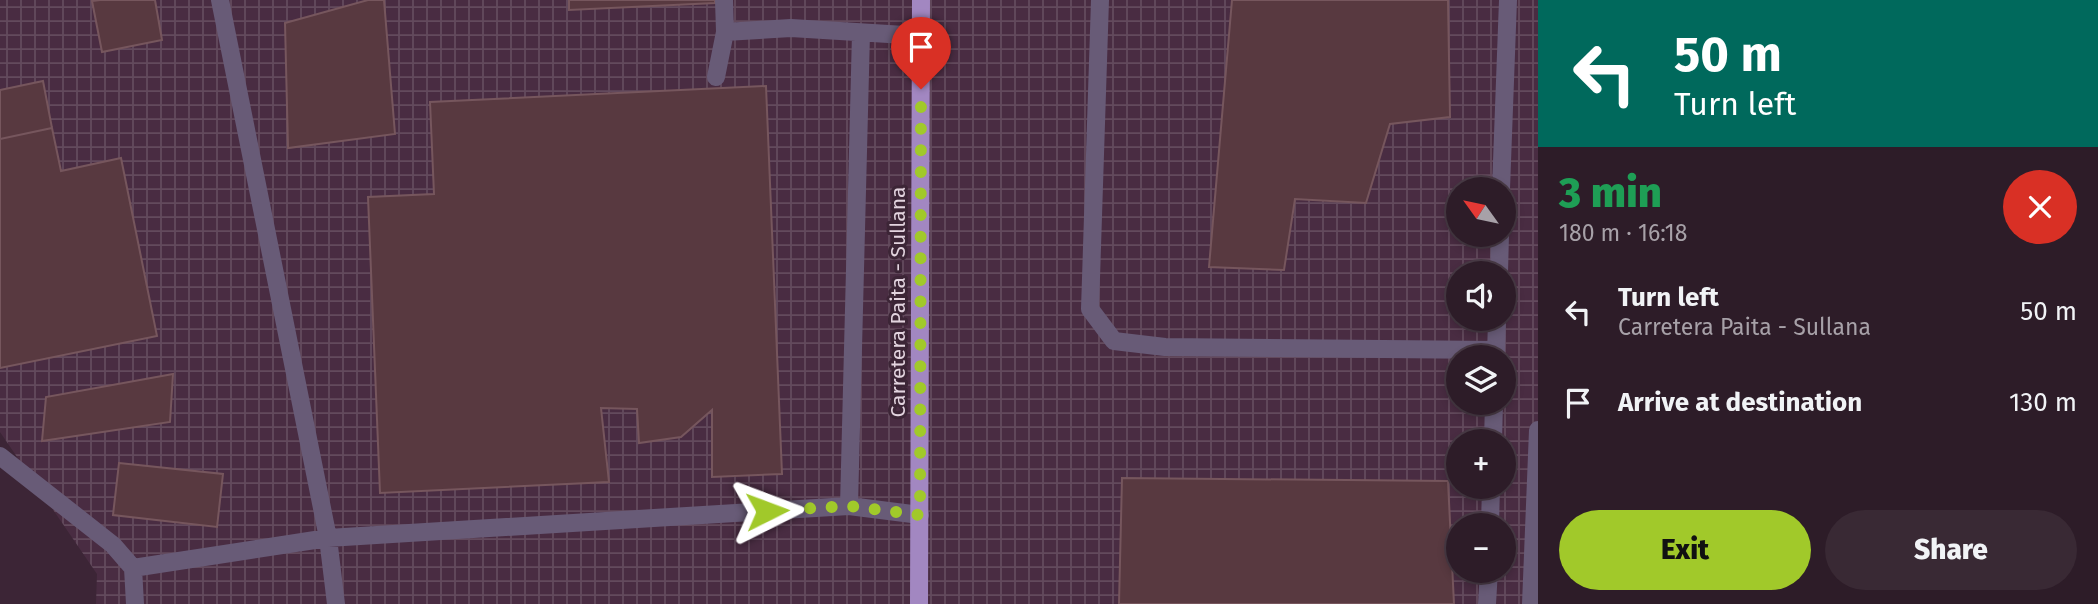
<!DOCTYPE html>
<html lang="en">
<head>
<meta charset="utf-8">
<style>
  :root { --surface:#2d1c28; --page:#392934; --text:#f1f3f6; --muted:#a7a1a8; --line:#483a45; --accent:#a1c92a }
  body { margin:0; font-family:"Fira Sans",sans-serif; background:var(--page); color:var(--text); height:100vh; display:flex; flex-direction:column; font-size:26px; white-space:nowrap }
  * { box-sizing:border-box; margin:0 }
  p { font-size:23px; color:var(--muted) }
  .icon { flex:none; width:38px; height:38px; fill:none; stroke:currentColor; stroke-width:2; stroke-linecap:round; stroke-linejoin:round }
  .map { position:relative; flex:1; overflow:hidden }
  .details { display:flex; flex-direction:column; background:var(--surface); width:560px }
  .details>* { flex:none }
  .banner { background:#00695c; color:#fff; overflow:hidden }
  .needle { width:46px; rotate:303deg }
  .controls { position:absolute; left:1446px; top:177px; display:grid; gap:14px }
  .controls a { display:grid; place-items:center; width:70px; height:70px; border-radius:50%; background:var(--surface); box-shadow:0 4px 10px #0003,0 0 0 2px var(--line); font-size:35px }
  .pin { position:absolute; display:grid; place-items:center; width:60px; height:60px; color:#fff; margin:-72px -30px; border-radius:50% 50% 50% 0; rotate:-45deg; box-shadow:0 0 7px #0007 }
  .pin .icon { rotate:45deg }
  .me { position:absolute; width:77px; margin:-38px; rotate:87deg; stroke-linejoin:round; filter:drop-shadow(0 0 5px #0008) }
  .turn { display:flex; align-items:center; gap:24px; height:147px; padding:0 21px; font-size:32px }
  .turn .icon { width:91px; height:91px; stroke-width:2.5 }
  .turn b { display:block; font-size:49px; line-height:60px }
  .round { display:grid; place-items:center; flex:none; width:74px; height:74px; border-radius:37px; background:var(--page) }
  .overview { display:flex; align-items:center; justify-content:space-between; height:119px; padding:0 21px }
  h1 { font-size:42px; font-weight:800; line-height:52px; color:#1e9e55 }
  .action { display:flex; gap:14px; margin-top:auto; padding:14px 21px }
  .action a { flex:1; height:80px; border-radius:42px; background:var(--accent); color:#111; font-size:28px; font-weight:800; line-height:80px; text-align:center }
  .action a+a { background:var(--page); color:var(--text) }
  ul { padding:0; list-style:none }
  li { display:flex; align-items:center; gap:21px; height:91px; padding:0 21px }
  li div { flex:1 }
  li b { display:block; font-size:26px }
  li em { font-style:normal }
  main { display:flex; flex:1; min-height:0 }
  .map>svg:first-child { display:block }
</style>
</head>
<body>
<main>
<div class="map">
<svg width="1538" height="604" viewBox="0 0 1538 604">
  <defs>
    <pattern id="industrial-grid" width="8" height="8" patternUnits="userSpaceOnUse" patternTransform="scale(1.75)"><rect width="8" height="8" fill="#492c42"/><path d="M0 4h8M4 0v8" fill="none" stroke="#634a5d"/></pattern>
  </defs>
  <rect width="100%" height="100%" fill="#3c2536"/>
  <path fill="url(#industrial-grid)" fill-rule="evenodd" d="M 0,0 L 1538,0 L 1538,604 L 96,604 L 97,574 L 0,432 ZM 1458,189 L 1503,189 L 1503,234 L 1458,234 ZM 1458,273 L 1503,273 L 1503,318 L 1458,318 ZM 1458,357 L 1503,357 L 1503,402 L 1458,402 ZM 1458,441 L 1503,441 L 1503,486 L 1458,486 ZM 1458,525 L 1503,525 L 1503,570 L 1458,570 Z"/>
  <path fill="#583940" stroke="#76565d" stroke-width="2" d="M 100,0 L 155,0 L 162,40 L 102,52 L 92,1 Z
    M 368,0 L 384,0 L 395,134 L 288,148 L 285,23 Z
    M 569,0 L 715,0 L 715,3 L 569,10 Z
    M 1232,0 L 1448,0 L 1450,117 L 1390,124 L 1366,203 L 1295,199 L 1284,270 L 1209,267 Z
    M 43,81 L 52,128 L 0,139 L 0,90 Z
    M 766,86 L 782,474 L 712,477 L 712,410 L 681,437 L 639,443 L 637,409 L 601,408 L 609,482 L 380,493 L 368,197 L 434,194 L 430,102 Z
    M 52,128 L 61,171 L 121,158 L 157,336 L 0,368 L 0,139 Z
    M 173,374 L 170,422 L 42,441 L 46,397 Z
    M 119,463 L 223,474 L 217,527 L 113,515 Z
    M 1122,478 L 1448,481 L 1454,604 L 1119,604 Z"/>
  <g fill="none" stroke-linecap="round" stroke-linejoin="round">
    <path stroke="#685b77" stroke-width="18" d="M 220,0 L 328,538 L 336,604
      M 1100,0 L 1090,309 L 1114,341 L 1165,347 L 1496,350
      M 725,32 L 791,28 L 921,36
      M 716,77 L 725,32 L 724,0
      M 1501,189 L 1508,0
      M 1499,273 L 1500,234
      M 1496,357 L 1497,318
      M 1493,441 L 1494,402
      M 0,456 L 113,545 L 133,568 L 135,604
      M 849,506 L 861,33
      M 1490,525 L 1491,486
      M 133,568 L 328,538 L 849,506 L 920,515
      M 1487,604 L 1489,570
      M 1531,604 L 1538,430"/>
    <path stroke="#a287c1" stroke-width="18" d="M 919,604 L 921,0"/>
  </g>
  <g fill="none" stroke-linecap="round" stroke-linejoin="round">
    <path stroke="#a1c92a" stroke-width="12" stroke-dasharray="0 21.6" d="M 767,511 L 849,506 L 920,515 L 921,89"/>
  </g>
  <g text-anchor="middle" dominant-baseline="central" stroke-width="6" stroke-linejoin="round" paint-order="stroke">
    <g font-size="21" fill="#e3d4df" stroke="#3c2536">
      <text transform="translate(898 302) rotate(-90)">Carretera Paita - Sullana</text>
    </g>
  </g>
</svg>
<div class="controls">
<a><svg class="needle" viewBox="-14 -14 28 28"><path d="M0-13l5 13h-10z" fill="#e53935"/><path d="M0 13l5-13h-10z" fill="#a7a1a8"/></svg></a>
<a><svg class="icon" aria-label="sound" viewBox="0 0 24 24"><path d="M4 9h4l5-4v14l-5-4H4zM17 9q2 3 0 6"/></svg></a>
<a><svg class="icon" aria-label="layers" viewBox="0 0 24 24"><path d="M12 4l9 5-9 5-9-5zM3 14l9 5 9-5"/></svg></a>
<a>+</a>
<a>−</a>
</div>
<div class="pin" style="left:921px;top:89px;background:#d93025"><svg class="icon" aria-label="arrive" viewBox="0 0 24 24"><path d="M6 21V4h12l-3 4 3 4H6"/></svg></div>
<svg class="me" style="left:767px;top:511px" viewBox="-20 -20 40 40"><path d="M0-17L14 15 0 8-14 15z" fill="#a1c92a" stroke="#fff" stroke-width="4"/></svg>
</div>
<section class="details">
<div class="banner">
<div class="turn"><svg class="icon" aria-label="left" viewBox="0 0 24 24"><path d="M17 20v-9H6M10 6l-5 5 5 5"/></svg><div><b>50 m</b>Turn left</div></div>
</div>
<div class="overview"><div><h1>3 min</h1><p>180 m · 16:18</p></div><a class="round" style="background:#d93025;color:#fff"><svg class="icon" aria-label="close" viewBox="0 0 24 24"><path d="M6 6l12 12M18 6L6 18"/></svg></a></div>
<ul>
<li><svg class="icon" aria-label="left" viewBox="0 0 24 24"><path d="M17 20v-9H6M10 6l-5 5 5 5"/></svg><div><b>Turn left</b><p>Carretera Paita - Sullana</p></div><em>50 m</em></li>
<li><svg class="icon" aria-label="arrive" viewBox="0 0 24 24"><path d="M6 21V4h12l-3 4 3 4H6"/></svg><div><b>Arrive at destination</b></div><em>130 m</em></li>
</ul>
<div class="action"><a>Exit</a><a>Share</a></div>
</section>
</main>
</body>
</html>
